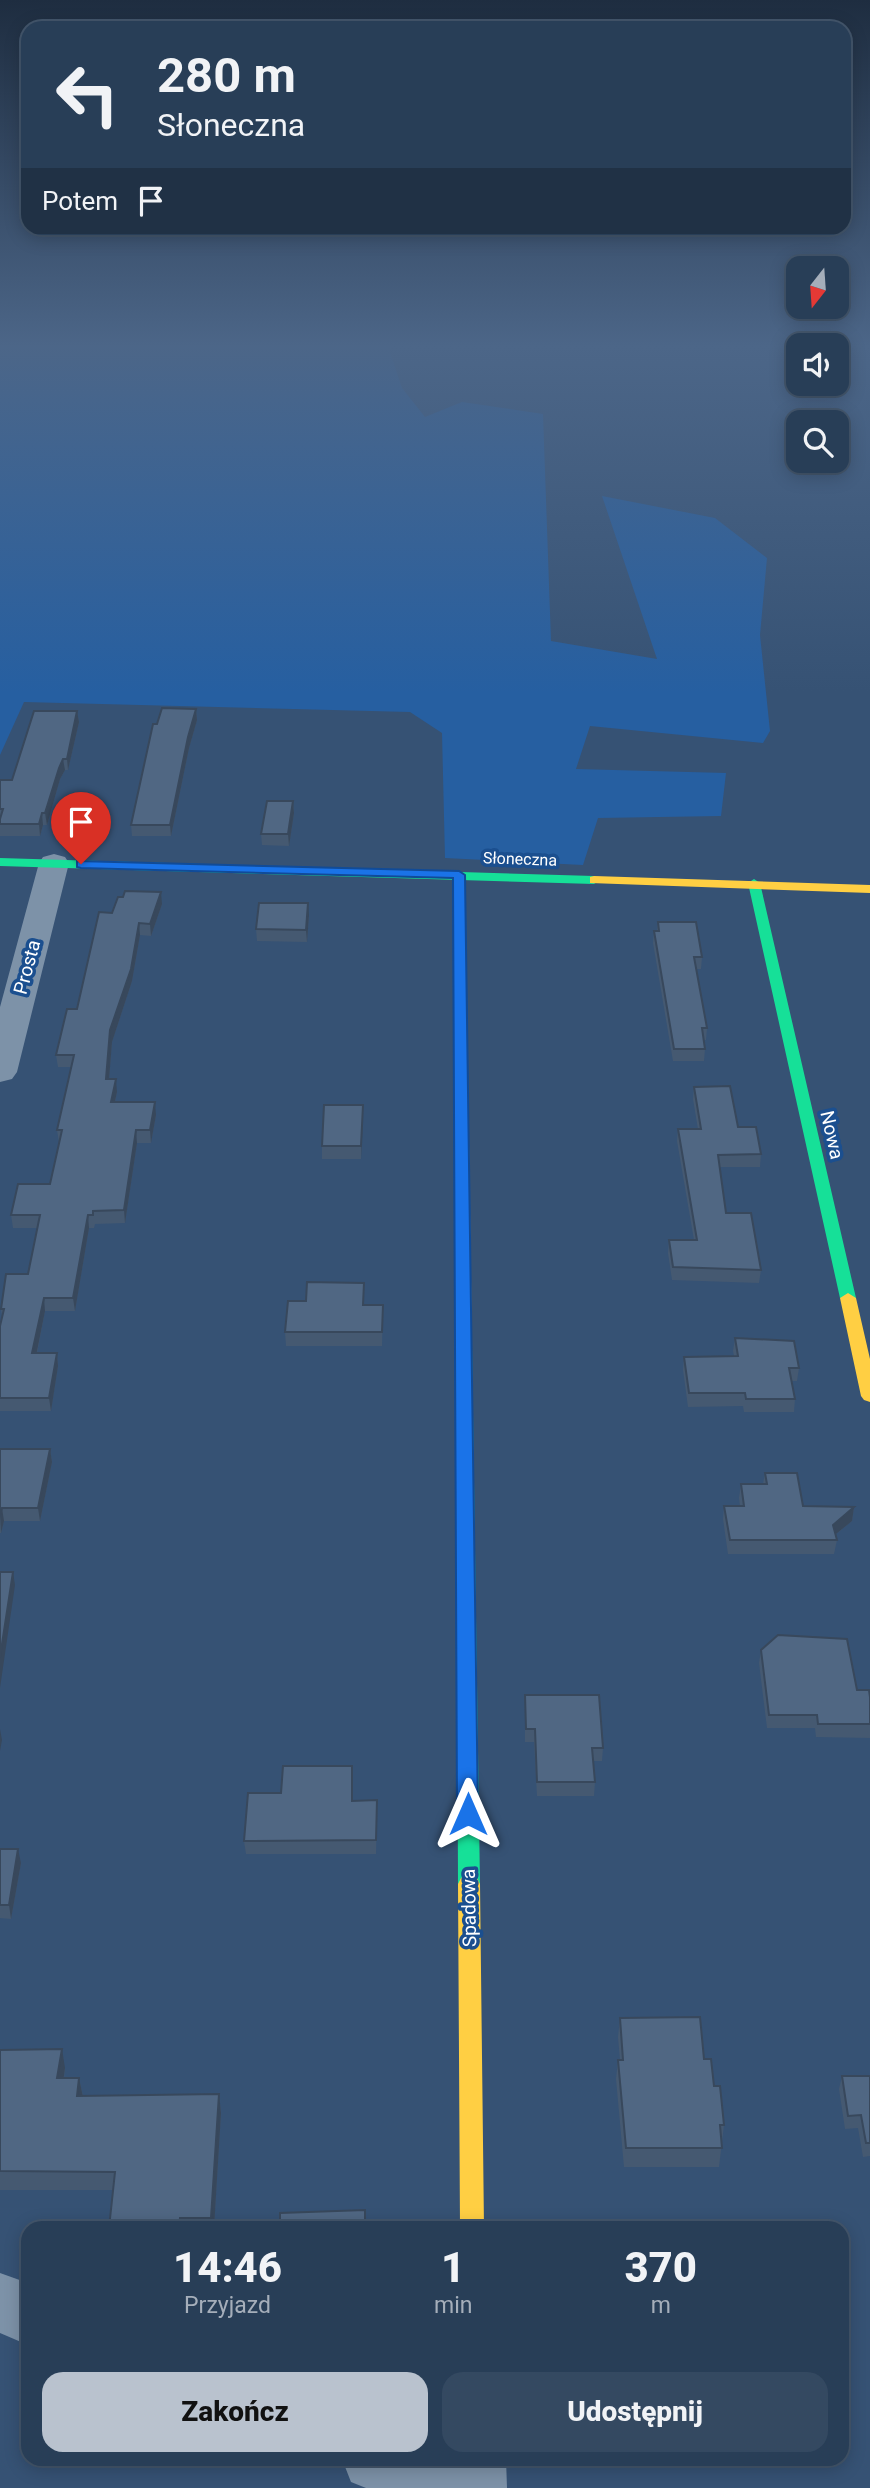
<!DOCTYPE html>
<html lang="pl">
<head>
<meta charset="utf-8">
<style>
  :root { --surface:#283e57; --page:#344961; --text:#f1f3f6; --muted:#a5aeba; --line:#44576d; --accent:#b9c2ce }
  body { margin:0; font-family:Roboto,sans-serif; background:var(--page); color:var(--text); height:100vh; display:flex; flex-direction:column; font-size:26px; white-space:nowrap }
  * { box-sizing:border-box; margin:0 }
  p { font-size:23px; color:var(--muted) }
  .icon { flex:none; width:38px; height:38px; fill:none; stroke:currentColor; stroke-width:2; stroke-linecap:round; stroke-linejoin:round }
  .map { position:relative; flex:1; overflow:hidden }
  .side { position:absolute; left:21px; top:2221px; width:828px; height:245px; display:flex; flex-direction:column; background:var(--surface); border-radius:21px; box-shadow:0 4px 18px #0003,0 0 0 2px var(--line) }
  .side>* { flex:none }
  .banner { position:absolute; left:21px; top:21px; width:830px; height:214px; border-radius:21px; box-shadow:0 4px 18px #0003,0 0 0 2px var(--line); background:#283e57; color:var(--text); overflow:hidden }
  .needle { width:46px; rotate:197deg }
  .fabs { position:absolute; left:786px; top:256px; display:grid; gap:14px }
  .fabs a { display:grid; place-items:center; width:63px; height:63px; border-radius:14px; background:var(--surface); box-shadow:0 4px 18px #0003,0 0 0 2px var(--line); font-size:35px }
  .pin { position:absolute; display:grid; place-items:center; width:60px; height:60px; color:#fff; margin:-72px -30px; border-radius:50% 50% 50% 0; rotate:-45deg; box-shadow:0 0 7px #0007 }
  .pin .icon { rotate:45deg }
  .me { position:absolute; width:77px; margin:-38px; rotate:0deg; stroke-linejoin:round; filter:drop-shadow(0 0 5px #0008) }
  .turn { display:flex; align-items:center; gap:24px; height:147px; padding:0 21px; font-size:32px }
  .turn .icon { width:91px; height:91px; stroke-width:2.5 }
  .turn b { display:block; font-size:49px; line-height:60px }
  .then { display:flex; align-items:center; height:66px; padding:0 21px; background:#0003; gap:14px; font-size:26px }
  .eta { display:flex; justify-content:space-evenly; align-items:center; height:119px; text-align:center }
  .eta b { font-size:42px; font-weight:800; line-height:49px }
  .cta { display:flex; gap:14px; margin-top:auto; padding:14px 21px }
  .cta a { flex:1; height:80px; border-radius:21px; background:var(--accent); color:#111; font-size:28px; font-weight:800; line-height:80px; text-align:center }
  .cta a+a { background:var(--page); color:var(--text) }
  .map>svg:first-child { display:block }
</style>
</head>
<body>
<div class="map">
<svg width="870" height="2488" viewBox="0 0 870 2488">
  <rect width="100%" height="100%" fill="#365274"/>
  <path fill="#265fa1" d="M 0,343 L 387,343 L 402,388 L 425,417 L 462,402 L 543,414 L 551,641 L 657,659 L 602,496 L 715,518 L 767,558 L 760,635 L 770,731 L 763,743 L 590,726 L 576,769 L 726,773 L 721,816 L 598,818 L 583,865 L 445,858 L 442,733 L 410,712 L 24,702 L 0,755 Z"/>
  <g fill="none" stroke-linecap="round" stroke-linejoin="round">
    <path fill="#7d92a8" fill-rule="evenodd" d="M 54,854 L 65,857 L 69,863 L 17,1072 L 12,1079 L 0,1082 L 0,1007 L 39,863 L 43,857 Z
      M 0,2273 L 28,2283 L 28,2345 L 0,2333 Z
      M 342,2459 L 506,2459 L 507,2488 L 366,2488 L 351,2482 Z"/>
    <path fill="#16e098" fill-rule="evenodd" d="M 0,858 L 594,876 L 600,880 L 594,884 L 0,866 Z
      M 754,879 L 760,883 L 856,1298 L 848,1303 L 840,1298 L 748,883 Z
      M 464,1342 L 472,1348 L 480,1884 L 477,1890 L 469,1893 L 461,1890 L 458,1884 L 456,1348 Z"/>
    <path fill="#ffcf43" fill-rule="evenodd" d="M 459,871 L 465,875 L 472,1348 L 464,1354 L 456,1348 L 453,875 Z
      M 594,876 L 870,885 L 870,893 L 590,883 L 590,877 Z
      M 848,1293 L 856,1298 L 870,1359 L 870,1402 L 864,1400 L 861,1396 L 840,1298 Z
      M 469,1875 L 477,1878 L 480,1884 L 484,2228 L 460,2228 L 458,1884 L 461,1878 Z"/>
  </g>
  <path fill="#455971" d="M 196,709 L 197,720 L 189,748 L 171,836 L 132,836 L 131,825 L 157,724 Z
    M 77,711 L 79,722 L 68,770 L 65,770 L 60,779 L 47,825 L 43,825 L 40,836 L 0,836 L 0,780 L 12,780 Z
    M 293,801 L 294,813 L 289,846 L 262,845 L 261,834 Z
    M 162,904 L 151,936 L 140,935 L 132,981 L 112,1042 L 109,1079 L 117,1092 L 115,1102 L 156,1115 L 151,1143 L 137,1143 L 125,1223 L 95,1224 L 94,1228 L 89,1228 L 75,1311 L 45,1311 L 37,1353 L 57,1353 L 58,1366 L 51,1411 L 0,1411 L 0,1326 L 2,1316 L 1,1309 L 28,1274 L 37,1228 L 13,1228 L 11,1215 L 50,1184 L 59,1142 L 57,1130 L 72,1067 L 58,1067 L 56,1055 L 77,1009 L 112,913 Z
    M 309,915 L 307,942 L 257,941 L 256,929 Z
    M 658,922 L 702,957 L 701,969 L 696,969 L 707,1028 L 706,1040 L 704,1040 L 705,1049 L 704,1061 L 673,1061 L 653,943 L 654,931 L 657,931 Z
    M 694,1087 L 738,1127 L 761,1154 L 760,1167 L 719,1167 L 726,1213 L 761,1270 L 759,1283 L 672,1280 L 668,1253 L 669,1240 L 694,1240 L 677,1141 L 678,1129 L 698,1129 L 693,1099 Z
    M 363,1118 L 361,1159 L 322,1159 L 322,1146 Z
    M 364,1283 L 364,1305 L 383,1305 L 382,1346 L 286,1346 L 285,1332 L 306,1301 Z
    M 735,1338 L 799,1368 L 797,1381 L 792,1381 L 795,1399 L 794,1412 L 744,1412 L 743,1406 L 688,1407 L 683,1370 L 684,1357 L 734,1356 L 733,1351 Z
    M 0,1449 L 50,1449 L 52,1462 L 40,1521 L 4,1521 L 1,1533 L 0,1533 Z
    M 765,1473 L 803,1506 L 854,1507 L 852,1521 L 835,1535 L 837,1540 L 834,1554 L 728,1554 L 723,1519 L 724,1506 L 740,1506 L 739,1498 L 741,1484 L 763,1484 Z
    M 761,1650 L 857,1690 L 870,1697 L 870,1738 L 816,1737 L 815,1728 L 767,1728 L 759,1663 Z
    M 525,1695 L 603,1748 L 602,1761 L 593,1761 L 595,1782 L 594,1796 L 537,1796 L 534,1742 L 525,1742 Z
    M 352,1766 L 352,1801 L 377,1814 L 376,1854 L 246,1854 L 244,1841 L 281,1793 Z
    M 0,1849 L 21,1863 L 11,1919 L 0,1918 Z
    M 620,2018 L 704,2059 L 714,2086 L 724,2125 L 719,2167 L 624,2167 L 616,2079 L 618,2060 L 620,2060 L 618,2037 Z
    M 0,2050 L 65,2068 L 64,2078 L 79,2078 L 83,2096 L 219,2094 L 221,2113 L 214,2228 L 109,2228 L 113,2190 L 0,2190 Z
    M 842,2076 L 870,2076 L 870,2156 L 863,2157 L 858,2128 L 845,2129 L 839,2089 Z"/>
  <path fill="#38485c" d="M 196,709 L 197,720 L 189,748 L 171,836 L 170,825 L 188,737 Z
    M 77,711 L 79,722 L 68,770 L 67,759 Z
    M 63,759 L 65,770 L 60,779 L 47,825 L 45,813 L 59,768 Z
    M 293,801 L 294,813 L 289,846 L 288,834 Z
    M 42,813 L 43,825 L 40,836 L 39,824 Z
    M 161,892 L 162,904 L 151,936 L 150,924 Z
    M 308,903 L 309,915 L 307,942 L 306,930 Z
    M 139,923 L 140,935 L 132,981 L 112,1042 L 108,1092 L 106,1079 L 110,1030 Z
    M 116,1079 L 117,1092 L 112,1115 L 111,1102 Z
    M 155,1102 L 156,1115 L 151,1143 L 150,1130 Z
    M 363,1105 L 363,1118 L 361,1159 L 361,1146 Z
    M 136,1130 L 137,1143 L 125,1223 L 124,1210 Z
    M 88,1215 L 89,1228 L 75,1311 L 73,1298 Z
    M 44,1298 L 45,1311 L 34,1366 L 32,1353 Z
    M 57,1353 L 58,1366 L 51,1411 L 49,1398 Z
    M 50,1449 L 52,1462 L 40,1521 L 38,1508 Z
    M 854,1507 L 852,1521 L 831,1538 L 833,1525 Z
    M 2,1508 L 4,1521 L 1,1533 L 0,1515 Z
    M 13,1572 L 15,1585 L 0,1688 L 0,1657 Z
    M 0,1729 L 2,1740 L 0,1751 Z
    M 18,1849 L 21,1863 L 11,1919 L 9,1905 Z
    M 62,2049 L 65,2068 L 61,2097 L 57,2078 Z
    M 79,2078 L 83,2097 L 77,2096 Z
    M 219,2094 L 221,2113 L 214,2228 L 212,2228 L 211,2218 Z"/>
  <path fill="#506783" stroke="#38485c" stroke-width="2" d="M 162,708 L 196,709 L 188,737 L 170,825 L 131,825 L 153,724 L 157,724 Z
    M 34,711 L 77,711 L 67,759 L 63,759 L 59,768 L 45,813 L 42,813 L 39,824 L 0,824 L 0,819 L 3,809 L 0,809 L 0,780 L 12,780 Z
    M 267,801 L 293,801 L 288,834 L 261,834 Z
    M 125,891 L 161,892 L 150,924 L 139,923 L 131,969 L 110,1030 L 106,1079 L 116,1079 L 111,1102 L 155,1102 L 150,1130 L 136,1130 L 124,1210 L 93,1211 L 93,1215 L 88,1215 L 73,1298 L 44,1298 L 32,1353 L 57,1353 L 49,1398 L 0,1398 L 0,1326 L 4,1309 L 1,1309 L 6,1274 L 28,1274 L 40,1215 L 11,1215 L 18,1184 L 50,1184 L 62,1130 L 57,1130 L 74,1055 L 56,1055 L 67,1009 L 77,1009 L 99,912 L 112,913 L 118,897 L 123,897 Z
    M 259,903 L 308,903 L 306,930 L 256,929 Z
    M 658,922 L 696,922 L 702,957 L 694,957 L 707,1028 L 702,1028 L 705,1049 L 674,1049 L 654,931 L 659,931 Z
    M 730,1086 L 738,1127 L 756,1127 L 761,1154 L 718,1155 L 726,1213 L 751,1213 L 761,1270 L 673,1267 L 669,1240 L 697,1240 L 678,1129 L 701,1129 L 694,1087 Z
    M 324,1105 L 363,1105 L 361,1146 L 322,1146 Z
    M 307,1282 L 364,1283 L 363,1305 L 383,1305 L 382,1332 L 285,1332 L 288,1301 L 306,1301 Z
    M 735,1338 L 794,1341 L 799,1368 L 789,1368 L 795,1399 L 746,1399 L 745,1393 L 689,1393 L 684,1357 L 738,1356 Z
    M 0,1449 L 50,1449 L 38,1508 L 2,1508 L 0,1515 Z
    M 765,1473 L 797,1473 L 803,1506 L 854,1507 L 833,1525 L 837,1540 L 730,1540 L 724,1506 L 744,1506 L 741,1484 L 767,1484 Z
    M 0,1572 L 13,1572 L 0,1657 Z
    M 778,1635 L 847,1639 L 857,1690 L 869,1690 L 870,1697 L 870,1724 L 818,1724 L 817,1715 L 769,1715 L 761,1650 Z
    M 525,1695 L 599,1695 L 603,1748 L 592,1748 L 595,1782 L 537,1782 L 535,1729 L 526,1729 Z
    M 283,1766 L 352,1766 L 352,1801 L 377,1800 L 376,1840 L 244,1841 L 248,1793 L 281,1793 Z
    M 0,1849 L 18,1849 L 9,1905 L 0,1905 Z
    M 700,2017 L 704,2059 L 711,2059 L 714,2086 L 720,2086 L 724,2125 L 720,2125 L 722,2148 L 626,2148 L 618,2060 L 623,2060 L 620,2018 Z
    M 62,2049 L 57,2078 L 79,2078 L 77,2096 L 219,2094 L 211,2218 L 180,2218 L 179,2228 L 109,2228 L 115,2172 L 0,2171 L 0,2050 Z
    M 842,2076 L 870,2076 L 870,2143 L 866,2143 L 861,2115 L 848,2116 Z
    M 365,2210 L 365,2228 L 280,2228 L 280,2213 Z"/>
  <linearGradient id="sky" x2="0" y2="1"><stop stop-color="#1e2d40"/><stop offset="0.5" stop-color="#4c6688"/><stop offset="1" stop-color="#4c6688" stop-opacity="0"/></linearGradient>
  <rect width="870" height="692" fill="url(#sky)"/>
  <path fill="#1a73e8" stroke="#114b97" stroke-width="2" d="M 77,861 L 459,871 L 465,875 L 478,1814 L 475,1820 L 468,1822 L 461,1820 L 457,1814 L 453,878 L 81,868 L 77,867 Z"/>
  <g text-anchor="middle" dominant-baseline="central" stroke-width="7" stroke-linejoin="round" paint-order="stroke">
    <g font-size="16" fill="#fff" stroke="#1b4f8f">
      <text transform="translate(520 859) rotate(2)">Słoneczna</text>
    </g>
    <g font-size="19" fill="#fff" stroke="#1b4f8f">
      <text transform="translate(27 967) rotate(-75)">Prosta</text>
      <text transform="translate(832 1135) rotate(77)">Nowa</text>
      <text transform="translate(469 1908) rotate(-91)">Spadowa</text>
    </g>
  </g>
</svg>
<div class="fabs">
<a><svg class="needle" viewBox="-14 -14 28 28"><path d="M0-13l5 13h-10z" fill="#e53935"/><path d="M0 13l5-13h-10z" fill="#a5aeba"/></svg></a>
<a><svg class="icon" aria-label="sound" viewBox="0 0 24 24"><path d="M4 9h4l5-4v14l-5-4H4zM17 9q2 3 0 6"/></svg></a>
<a><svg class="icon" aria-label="search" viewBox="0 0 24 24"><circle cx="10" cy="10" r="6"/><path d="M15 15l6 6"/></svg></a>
</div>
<div class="pin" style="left:81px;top:864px;background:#d93025"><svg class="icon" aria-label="arrive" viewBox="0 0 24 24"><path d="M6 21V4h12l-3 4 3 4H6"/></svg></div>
<svg class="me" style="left:468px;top:1814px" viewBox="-20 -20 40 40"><path d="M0-17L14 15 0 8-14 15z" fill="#1a73e8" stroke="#fff" stroke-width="4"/></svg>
<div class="banner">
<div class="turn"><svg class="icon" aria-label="left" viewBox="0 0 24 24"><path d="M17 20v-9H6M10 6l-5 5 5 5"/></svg><div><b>280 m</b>Słoneczna</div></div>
<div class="then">Potem<svg class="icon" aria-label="arrive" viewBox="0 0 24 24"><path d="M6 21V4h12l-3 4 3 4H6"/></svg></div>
</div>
<section class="side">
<div class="eta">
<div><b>14:46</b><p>Przyjazd</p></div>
<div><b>1</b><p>min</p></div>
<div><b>370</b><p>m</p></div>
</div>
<div class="cta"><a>Zakończ</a><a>Udostępnij</a></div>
</section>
</div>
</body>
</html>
